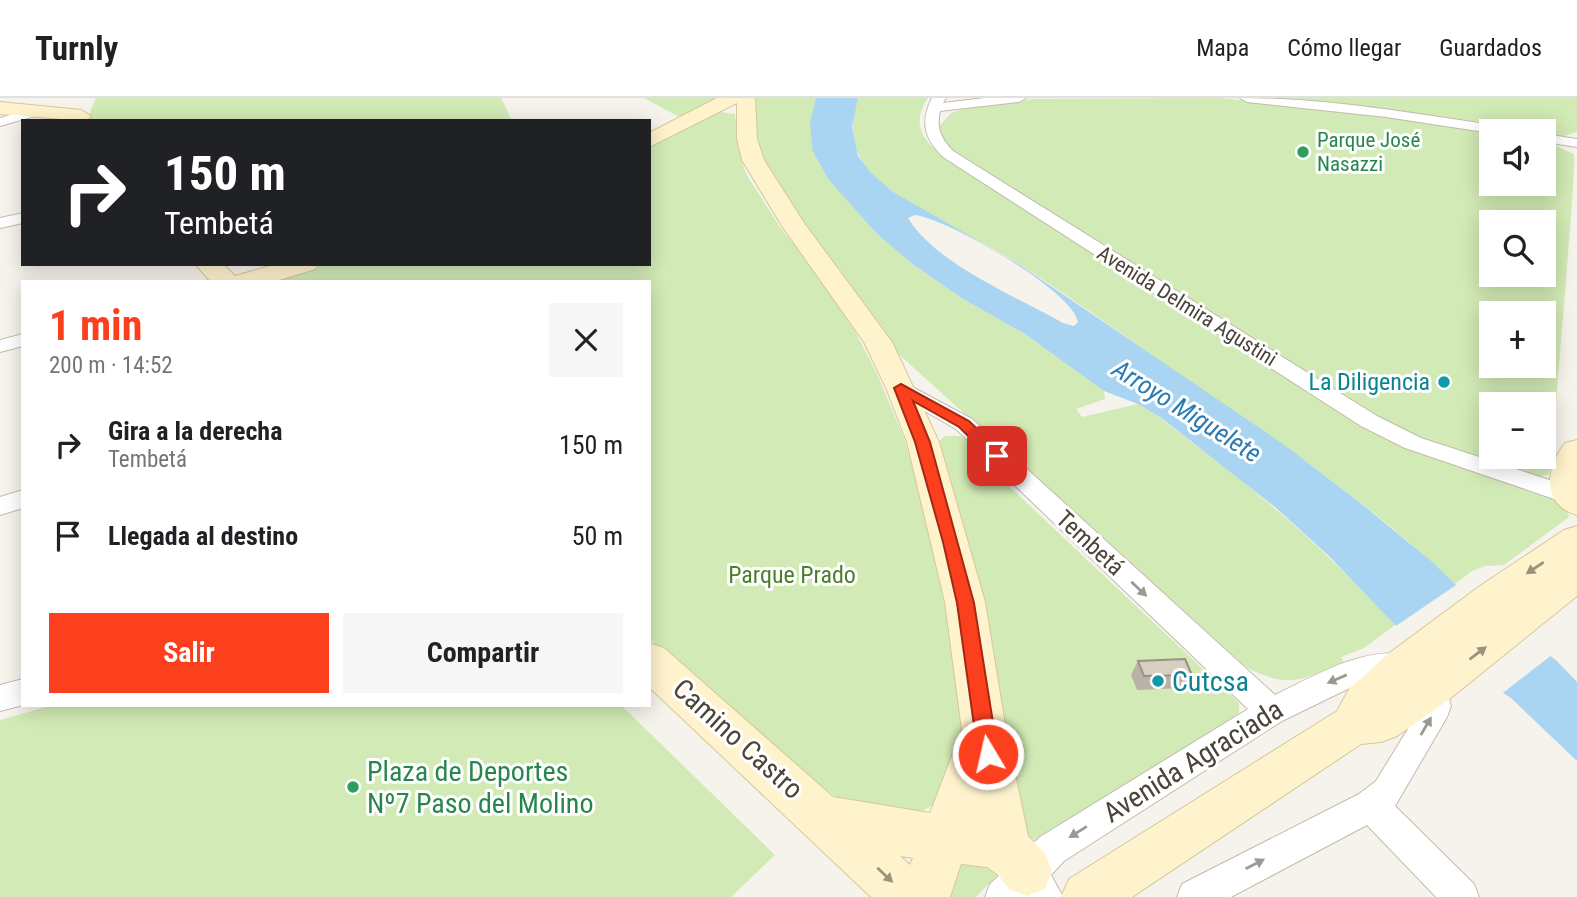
<!DOCTYPE html>
<html lang="es">
<head>
<meta charset="utf-8">
<style>
  :root { --surface:#fff; --page:#f6f6f6; --text:#202124; --muted:#757577; --line:#e0e0e0; --accent:#fc3f1d }
  body { margin:0; font-family:"Roboto Condensed",sans-serif; background:var(--page); color:var(--text); height:100vh; display:flex; flex-direction:column; font-size:26px; white-space:nowrap }
  * { box-sizing:border-box; margin:0 }
  p { font-size:23px; color:var(--muted) }
  .icon { flex:none; width:38px; height:38px; fill:none; stroke:currentColor; stroke-width:2; stroke-linecap:round; stroke-linejoin:round }
  .map { position:relative; flex:1; overflow:hidden }
  .side { position:absolute; left:21px; top:182px; width:630px; height:427px; display:flex; flex-direction:column; background:var(--surface); border-radius:0px; box-shadow:0 4px 18px #0003 }
  .side>* { flex:none }
  .top-card { position:absolute; left:21px; top:21px; width:630px; height:147px; border-radius:0px; box-shadow:0 4px 18px #0003; background:#202124; color:#fff; overflow:hidden }
  .controls { position:absolute; left:1479px; top:21px; display:grid; gap:14px }
  .controls a { display:grid; place-items:center; width:77px; height:77px; border-radius:0px; background:var(--surface); box-shadow:0 4px 18px #0003; font-size:35px }
  .pin { position:absolute; display:grid; place-items:center; width:60px; height:60px; color:#fff; margin:-30px; border-radius:14px; box-shadow:0 4px 10px #0006 }
  .me { position:absolute; width:77px; margin:-38px; rotate:351deg; stroke-linejoin:round; filter:drop-shadow(0 0 5px #0008) }
  .turn { display:flex; align-items:center; gap:24px; height:147px; padding:0 28px; font-size:32px }
  .turn .icon { width:91px; height:91px; stroke-width:2.5 }
  .turn b { display:block; font-size:49px; line-height:60px }
  .round { display:grid; place-items:center; flex:none; width:74px; height:74px; border-radius:0px; background:var(--page) }
  .overview { display:flex; align-items:center; justify-content:space-between; height:119px; padding:0 28px }
  h1 { font-size:42px; font-weight:700; line-height:52px; color:var(--accent) }
  .cta { display:flex; gap:14px; margin-top:auto; padding:14px 28px }
  .cta a { flex:1; height:80px; border-radius:0px; background:var(--accent); color:#fff; font-size:28px; font-weight:700; line-height:80px; text-align:center }
  .cta a+a { background:var(--page); color:var(--text) }
  ul { padding:0; list-style:none }
  li { display:flex; align-items:center; gap:21px; height:91px; padding:0 28px }
  li div { flex:1 }
  li b { display:block; font-size:26px }
  li em { font-style:normal }
  header { display:flex; align-items:center; gap:42px; box-sizing:border-box; height:98px; padding:0 35px; background:var(--surface); border-bottom:2px solid var(--line) }
  header strong { font-size:33px }
  nav { display:flex; gap:38px; margin-inline-start:auto; font-size:24px }
  .map>svg:first-child { display:block }
</style>
</head>
<body>
<header>
<strong>Turnly</strong>
<nav><a>Mapa</a><a>Cómo llegar</a><a>Guardados</a></nav>
</header>
<div class="map">
<svg width="1577" height="799" viewBox="0 0 1577 799">
  <rect width="100%" height="100%" fill="#f6f3ec"/>
  <path fill="#d2eab5" fill-rule="evenodd" d="M 96,0 L 501,0 L 512,23 L 86,23 Z
    M 644,0 L 718,0 L 681,20 Z
    M 754,0 L 816,0 L 813,54 L 828,81 L 877,136 L 911,165 L 963,201 L 1025,236 L 1104,293 L 1105,301 L 1076,311 L 1082,319 L 1138,306 C 1162,319 1181,337 1203,353 C 1273,405 1336,463 1395,527 L 1364,550 L 1341,559 L 1344,565 C 1301,581 1290,592 1246,569 L 895,253 L 841,173 L 786,103 L 759,53 Z
    M 858,0 L 928,0 C 908,30 927,46 951,64 L 1399,346 L 1551,400 L 1567,412 L 1569,419 L 1504,467 L 1485,468 L 1472,473 L 1455,486 C 1377,410 1287,351 1198,289 C 1138,248 1080,205 1019,166 C 977,138 901,109 870,74 C 851,53 849,26 858,0 Z
    M 1219,0 L 1325,10 L 1491,34 L 1491,86 L 1544,86 L 1544,43 L 1574,56 C 1577,74 1553,318 1553,362 L 1548,377 L 1535,379 L 1439,348 L 1383,326 L 966,62 C 955,54 940,44 938,30 L 951,15 L 963,11 L 1032,1 ZM 1491,124 L 1544,124 L 1544,177 L 1491,177 ZM 1491,215 L 1544,215 L 1544,268 L 1491,268 ZM 1491,306 L 1544,306 L 1544,359 L 1491,359 Z
    M 1272,0 L 1577,0 L 1577,34 L 1564,38 L 1544,37 L 1544,33 L 1515,33 L 1435,20 Z
    M 719,14 L 735,16 L 738,50 L 746,76 L 780,129 L 838,200 L 877,276 L 904,340 L 922,403 L 956,559 L 964,633 L 943,701 L 924,712 L 894,721 L 839,701 L 810,680 L 649,541 L 649,184 L 274,184 L 316,166 L 649,166 L 649,46 Z
    M 945,338 L 960,338 L 968,343 L 1012,391 L 1239,605 L 1239,615 L 1229,623 L 1043,742 L 1031,741 L 1020,736 L 937,345 Z
    M 53,607 L 621,607 L 775,757 L 731,799 L 0,799 L 0,622 Z
    M 954,758 L 1002,772 L 976,799 L 941,799 Z"/>
  <path fill="#a9d4f2" fill-rule="evenodd" d="M 816,0 L 858,0 L 852,29 L 858,58 L 871,75 L 893,94 L 1017,165 L 1283,346 L 1363,407 L 1430,462 L 1455,486 L 1557,563 L 1577,584 L 1577,663 L 1511,600 L 1395,527 L 1329,458 L 1275,409 L 1160,319 L 1138,306 L 1104,293 L 1025,236 L 963,201 L 911,165 L 877,136 L 828,81 L 813,54 L 810,25 ZM 915,117 C 948,121 1072,192 1078,224 L 1074,228 L 1063,225 C 1016,198 937,167 908,120 Z"/>
  <path fill="#f6f3ec" d="M 1459,485 L 1553,556 L 1500,597 L 1393,530 Z"/>
  <g fill="none" stroke-linecap="round" stroke-linejoin="round">
    <defs>
      <path id="street" d="M 932,0 L 946,0 L 943,5 L 985,0 L 1026,0 L 1019,4 L 940,13 C 936,30 941,41 953,53 L 1377,318 L 1421,340 L 1577,391 L 1577,405 L 1563,404 L 1405,350 L 1361,328 L 943,59 C 924,40 920,24 932,0 Z
        M 1240,0 C 1329,0 1417,16 1505,29 L 1512,33 L 1491,35 L 1386,19 L 1247,4 Z
        M 37,9 L 44,13 L 42,16 L 0,28 L 0,20 Z
        M 1544,36 L 1577,41 L 1577,49 L 1544,44 Z
        M 23,115 L 23,125 L 0,130 L 0,120 Z
        M 23,236 L 23,248 L 0,254 L 0,242 Z
        M 901,283 L 972,321 L 1275,597 C 1313,579 1370,544 1413,559 L 1418,568 L 1413,577 L 1362,584 L 1282,623 L 1064,763 L 1051,777 L 1063,799 L 985,799 L 990,786 L 1040,739 L 1248,611 L 956,331 L 893,295 L 890,290 L 893,285 Z
        M 23,392 L 23,410 L 0,417 L 0,399 Z
        M 1432,577 L 1443,581 L 1451,608 L 1447,619 L 1395,708 L 1474,786 L 1479,799 L 1436,799 L 1367,727 L 1231,799 L 1177,799 L 1182,786 L 1359,696 L 1376,683 L 1419,613 C 1423,601 1415,594 1421,581 Z
        M 23,581 L 23,607 L 0,613 L 0,587 Z"/>
      <path id="secondary" d="M 717,0 L 755,0 L 757,41 L 764,62 L 804,125 L 892,244 L 939,344 L 985,504 L 1006,633 L 1028,738 L 1045,755 L 1052,773 L 1045,791 L 1027,798 L 1009,791 L 998,777 L 987,769 L 961,766 L 950,799 L 871,799 L 649,589 L 649,545 L 664,550 L 833,699 L 930,715 L 962,632 L 945,504 L 907,344 L 886,290 L 864,244 L 782,128 L 742,62 L 737,41 L 737,5 L 649,49 L 649,35 ZM 900,758 L 913,760 L 910,767 Z
        M 0,4 L 81,12 L 91,18 L 86,23 L 0,16 Z
        M 195,166 L 223,166 L 235,178 L 277,166 L 319,166 L 315,171 L 273,184 L 211,184 Z
        M 1577,342 L 1577,417 C 1540,406 1546,370 1565,345 Z
        M 1577,428 L 1577,498 L 1447,603 L 1397,638 L 1381,644 L 1361,646 L 1132,799 L 1061,799 L 1069,781 L 1337,613 L 1349,591 L 1388,556 L 1480,488 L 1564,432 Z"/>
    </defs>
    <use href="#street" stroke="#c2bbae" stroke-width="2"/>
    <use href="#secondary" stroke="#d6c79b" stroke-width="2"/>
    <use href="#street" fill="#fff" fill-rule="evenodd"/>
    <use href="#secondary" fill="#fff3cd" fill-rule="evenodd"/>
  </g>
  <path fill="#bab2a6" d="M 1138,563 L 1192,577 L 1184,590 L 1137,592 L 1131,577 Z"/>
  <path fill="#d8cfc1" stroke="#979187" stroke-width="2" d="M 1185,561 L 1192,577 L 1144,578 L 1138,563 Z"/>
  <defs><path id="oneway-solid" d="M-6-.8H1V-3.2L6.5 0L1 3.2V.8H-6Z" transform="scale(1.75)"/></defs>
  <g fill="#9c937c">
    <use href="#oneway-solid" transform="translate(1535 470) rotate(146)"/>
    <use href="#oneway-solid" transform="translate(1478 555) rotate(-37)"/>
    <use href="#oneway-solid" transform="translate(885 777) rotate(43)"/>
  </g>
  <g fill="#9c9892">
    <use href="#oneway-solid" transform="translate(1139 491) rotate(43)"/>
    <use href="#oneway-solid" transform="translate(1337 581) rotate(157)"/>
    <use href="#oneway-solid" transform="translate(1426 628) rotate(-60)"/>
    <use href="#oneway-solid" transform="translate(1078 734) rotate(148)"/>
    <use href="#oneway-solid" transform="translate(1255 766) rotate(-27)"/>
  </g>
  <path fill="#fc3f1d" stroke="#a42913" stroke-width="2" d="M 901,286 L 969,323 L 1005,358 L 997,363 L 992,361 L 959,329 L 913,303 L 930,344 L 974,505 L 998,656 L 995,663 L 988,666 L 981,663 L 978,656 L 957,505 L 943,444 L 915,344 L 894,290 Z"/>
  <g fill="#2e9e5b" stroke="#fff" stroke-width="2.5">
    <circle cx="1303" cy="54" r="7"/>
    <circle cx="353" cy="689" r="7"/>
  </g>
  <g fill="#0f9aa8" stroke="#fff" stroke-width="2.5">
    <circle cx="1444" cy="284" r="7"/>
    <circle cx="1158" cy="583" r="7"/>
  </g>
  <g text-anchor="middle" dominant-baseline="central" stroke-width="6" stroke-linejoin="round" paint-order="stroke">
    <g font-size="21" fill="#27864d" stroke="#fff" text-anchor="start">
      <text x="1317" y="42">Parque José<tspan x="1317" dy="24">Nasazzi</tspan></text>
    </g>
    <g font-size="21" fill="#4b4439" stroke="#fff">
      <text transform="translate(1187 208) rotate(32)">Avenida Delmira Agustini</text>
    </g>
    <g font-size="24" fill="#0d838f" stroke="#fff" text-anchor="end">
      <text x="1430" y="284">La Diligencia</text>
    </g>
    <g font-size="24" fill="#4b4439" stroke="#fff">
      <text transform="translate(1090 445) rotate(43)">Tembetá</text>
    </g>
    <g font-size="24" fill="#4a7f2a" stroke="#fff">
      <text x="792" y="477">Parque Prado</text>
    </g>
    <g font-size="26" font-style="italic" fill="#2e7ab2" stroke="#fff">
      <text transform="translate(1187 313) rotate(32)">Arroyo Miguelete</text>
    </g>
    <g font-size="28" fill="#0d838f" stroke="#fff" text-anchor="start">
      <text x="1172" y="583">Cutcsa</text>
    </g>
    <g font-size="28" fill="#4b4439" stroke="#fff">
      <text transform="translate(738 641) rotate(42)">Camino Castro</text>
      <text transform="translate(1193 663) rotate(-32)">Avenida Agraciada</text>
    </g>
    <g font-size="28" fill="#27864d" stroke="#fff" text-anchor="start">
      <text x="367" y="673">Plaza de Deportes<tspan x="367" dy="32">Nº7 Paso del Molino</tspan></text>
    </g>
  </g>
</svg>
<div class="controls">
<a><svg class="icon" aria-label="sound" viewBox="0 0 24 24"><path d="M4 9h4l5-4v14l-5-4H4zM17 9q2 3 0 6"/></svg></a>
<a><svg class="icon" aria-label="search" viewBox="0 0 24 24"><circle cx="10" cy="10" r="6"/><path d="M15 15l6 6"/></svg></a>
<a>+</a>
<a>−</a>
</div>
<div class="pin" style="left:997px;top:358px;background:#d93025"><svg class="icon" aria-label="arrive" viewBox="0 0 24 24"><path d="M6 21V4h12l-3 4 3 4H6"/></svg></div>
<svg class="me" style="left:988px;top:656px" viewBox="-20 -20 40 40"><circle r="17" fill="#fc3f1d" stroke="#fff" stroke-width="3"/><path d="M0-11L8 9 0 5-8 9z" fill="#fff"/></svg>
<div class="top-card">
<div class="turn"><svg class="icon" aria-label="right" viewBox="0 0 24 24"><path d="M7 20v-9h11M14 6l5 5-5 5"/></svg><div><b>150 m</b>Tembetá</div></div>
</div>
<section class="side">
<div class="overview"><div><h1>1 min</h1><p>200 m · 14:52</p></div><a class="round"><svg class="icon" aria-label="close" viewBox="0 0 24 24"><path d="M6 6l12 12M18 6L6 18"/></svg></a></div>
<ul>
<li><svg class="icon" aria-label="right" viewBox="0 0 24 24"><path d="M7 20v-9h11M14 6l5 5-5 5"/></svg><div><b>Gira a la derecha</b><p>Tembetá</p></div><em>150 m</em></li>
<li><svg class="icon" aria-label="arrive" viewBox="0 0 24 24"><path d="M6 21V4h12l-3 4 3 4H6"/></svg><div><b>Llegada al destino</b></div><em>50 m</em></li>
</ul>
<div class="cta"><a>Salir</a><a>Compartir</a></div>
</section>
</div>
</body>
</html>
